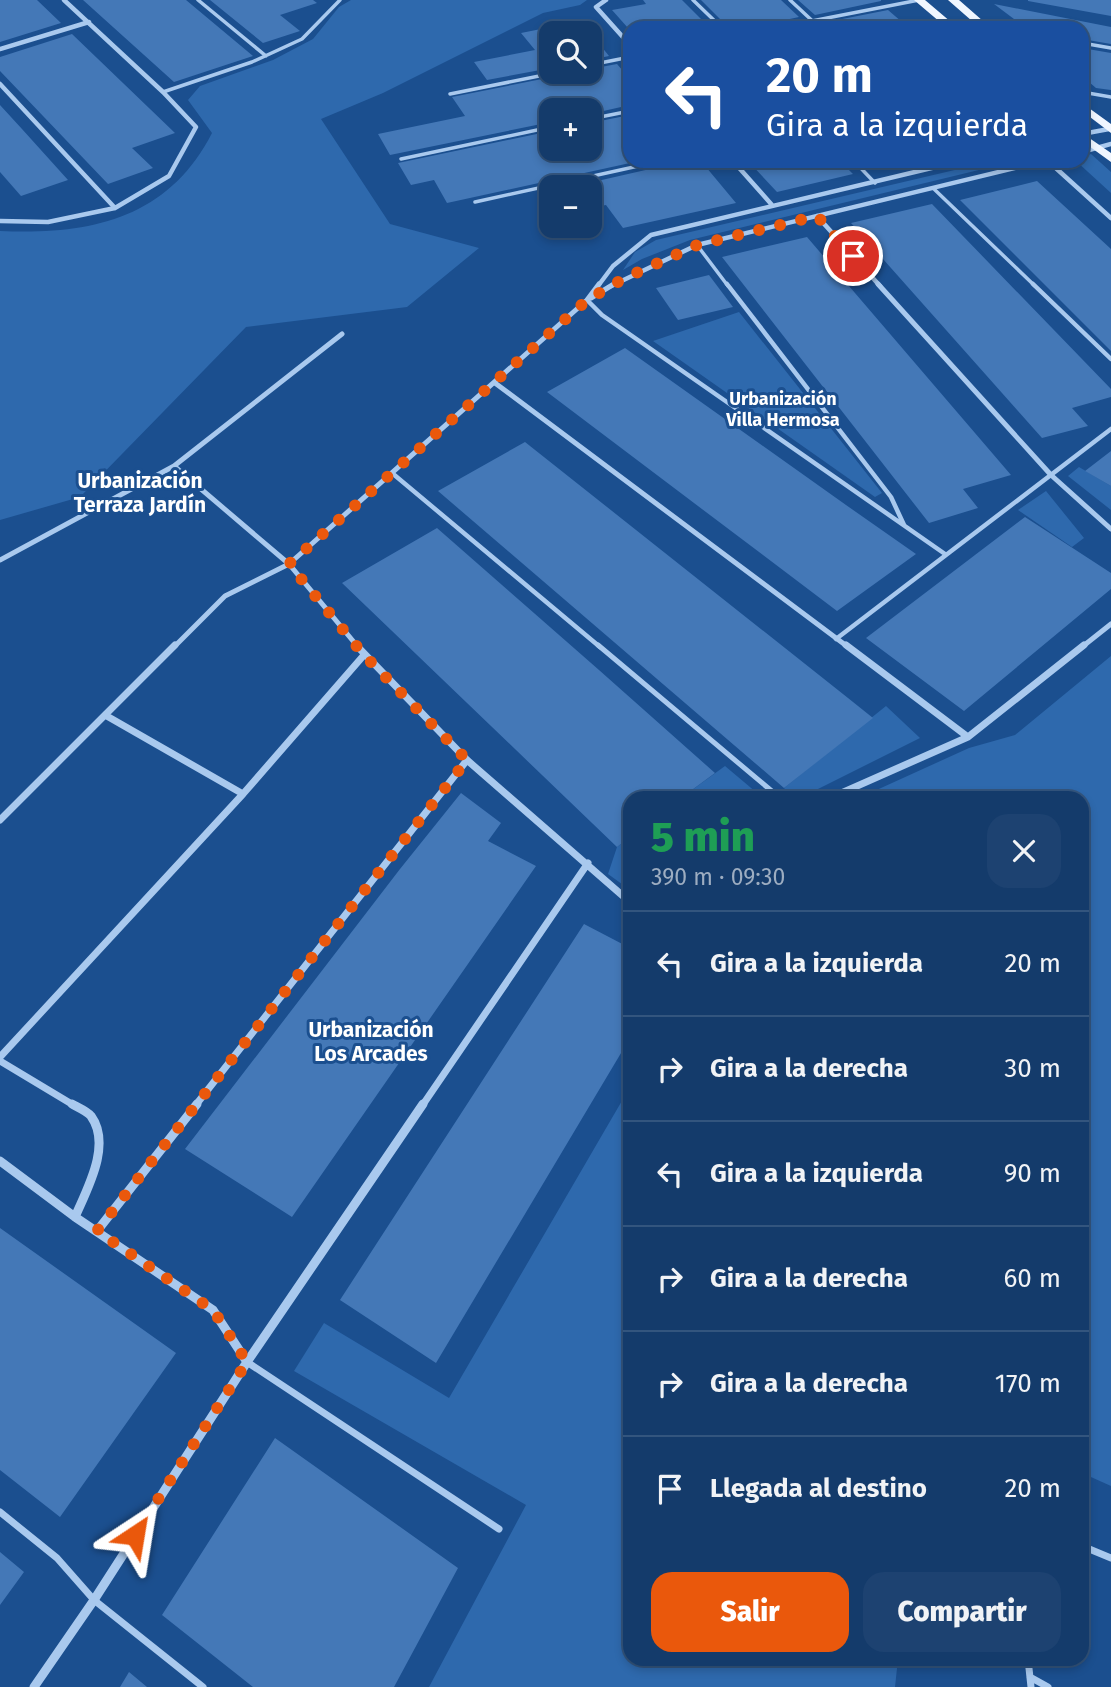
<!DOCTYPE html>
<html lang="es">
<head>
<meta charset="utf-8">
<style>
  :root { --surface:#143b6b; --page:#1d4271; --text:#f1f3f6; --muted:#9dadc1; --line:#33557e; --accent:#ea580c }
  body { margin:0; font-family:"Fira Sans",sans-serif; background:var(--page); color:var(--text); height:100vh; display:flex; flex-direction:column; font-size:26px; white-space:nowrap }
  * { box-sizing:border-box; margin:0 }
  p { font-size:23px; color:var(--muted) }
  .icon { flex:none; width:38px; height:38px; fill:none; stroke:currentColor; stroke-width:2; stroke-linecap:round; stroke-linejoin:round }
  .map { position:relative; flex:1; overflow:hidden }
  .details { position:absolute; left:623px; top:791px; width:466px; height:875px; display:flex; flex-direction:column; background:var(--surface); border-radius:21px; box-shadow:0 4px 10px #0003,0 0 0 2px var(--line) }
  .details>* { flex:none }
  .guide { position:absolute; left:623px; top:21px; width:466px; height:147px; border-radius:21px; box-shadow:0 4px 10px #0003,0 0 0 2px var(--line); background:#1a4fa0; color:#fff; overflow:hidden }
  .buttons { position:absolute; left:539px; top:21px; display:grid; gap:14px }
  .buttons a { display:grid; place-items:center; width:63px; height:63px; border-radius:14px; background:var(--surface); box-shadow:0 4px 10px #0003,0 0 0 2px var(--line); font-size:35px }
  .pin { position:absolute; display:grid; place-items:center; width:60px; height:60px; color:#fff; margin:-30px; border:4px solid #fff; border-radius:50%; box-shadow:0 2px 7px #0007 }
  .me { position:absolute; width:77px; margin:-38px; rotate:33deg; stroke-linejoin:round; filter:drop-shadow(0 0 5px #0008) }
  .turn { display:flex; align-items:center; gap:24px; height:147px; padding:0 28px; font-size:32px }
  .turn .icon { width:91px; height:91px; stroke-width:2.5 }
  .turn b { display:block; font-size:49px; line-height:60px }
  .round { display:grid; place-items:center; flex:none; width:74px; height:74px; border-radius:21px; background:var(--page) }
  .summary { display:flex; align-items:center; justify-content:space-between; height:119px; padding:0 28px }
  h1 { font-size:42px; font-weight:800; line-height:52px; color:#1e9e55 }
  .button { display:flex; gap:14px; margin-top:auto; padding:14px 28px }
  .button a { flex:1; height:80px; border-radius:21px; background:var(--accent); color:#fff; font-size:28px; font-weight:800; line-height:80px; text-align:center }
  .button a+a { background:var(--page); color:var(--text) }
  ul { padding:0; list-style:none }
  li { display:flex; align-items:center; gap:21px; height:105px; padding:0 28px; border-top:2px solid var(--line) }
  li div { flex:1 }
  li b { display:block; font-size:26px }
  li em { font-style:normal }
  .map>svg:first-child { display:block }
</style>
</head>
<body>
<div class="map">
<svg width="1111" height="1687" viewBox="0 0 1111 1687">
  <rect width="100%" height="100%" fill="#1b4f8f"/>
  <path fill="#2e69ad" d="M 351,0 L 587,0 L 580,5 L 543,13 L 383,93 L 321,119 L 390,224 L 479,248 L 407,307 L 246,327 L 80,497 L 0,520 L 0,231 C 90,235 168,219 212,133 L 188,100 L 200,86 L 273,60 L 313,39 L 339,7 Z
    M 1091,154 L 1111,172 L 1111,193 L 1076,161 L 1082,161 L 1082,157 Z
    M 993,161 L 1016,161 L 690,240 L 642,259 L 623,270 L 635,252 L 656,240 Z
    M 739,312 L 882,493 L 875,497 L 653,341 Z
    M 1079,467 L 1111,486 L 1111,510 L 1068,476 Z
    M 1046,491 L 1084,538 L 1072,547 L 1018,510 Z
    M 1111,656 L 1111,1486 L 1082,1473 L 1082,798 L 859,798 L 969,748 L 1015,735 Z
    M 886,706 L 920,738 L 800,798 L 794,798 L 784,788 Z
    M 725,766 L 763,798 L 681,798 Z
    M 630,837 L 630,884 L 626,887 L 608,874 L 617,847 Z
    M 630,1087 L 630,1659 L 898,1659 L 895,1687 L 429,1687 L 526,1505 L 294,1371 L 324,1323 L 449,1398 Z"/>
  <path fill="#4478b7" d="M 0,0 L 37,0 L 61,23 L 0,42 Z
    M 83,0 L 186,0 L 253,56 L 174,82 Z
    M 210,0 L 313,0 L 317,3 L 280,15 L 300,31 L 263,43 Z
    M 643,0 L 682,0 L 710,28 L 628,28 L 612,10 L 646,4 Z
    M 701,0 L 781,0 L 799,17 L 748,28 L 729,28 Z
    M 798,0 L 881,0 L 881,1 L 815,15 Z
    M 1028,0 L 1111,0 L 1111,16 L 1028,1 Z
    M 994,4 L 1111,27 L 1111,44 L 1082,39 L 1082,28 L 1026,28 Z
    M 888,10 L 909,28 L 827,28 L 822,23 Z
    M 581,21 L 609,56 L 590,60 L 590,33 L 551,33 L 551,68 L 487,80 L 474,62 L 535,50 L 521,33 Z
    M 72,34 L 175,133 L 132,148 L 153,168 L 108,184 L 0,71 L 0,57 Z
    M 1082,48 L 1111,53 L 1111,90 L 1096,88 L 1082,76 Z
    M 617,64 L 630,79 L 630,105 L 590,114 L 590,110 L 551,110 L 551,122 L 390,155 L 378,134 L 465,116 L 452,97 L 577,72 L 590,72 L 590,69 Z
    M 0,105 L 22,129 L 68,180 L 21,196 L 0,172 Z
    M 630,115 L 630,163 L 447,203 L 434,180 L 411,185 L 398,163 L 551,131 L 551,149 L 590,149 L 590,123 Z
    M 685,161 L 701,161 L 736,203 L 623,228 L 606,205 L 590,208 L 590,187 L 571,187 Z
    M 748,161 L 840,161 L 853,174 L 777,192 Z
    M 862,161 L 906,161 L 906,162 L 871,170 Z
    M 1037,181 L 1111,249 L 1111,351 L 960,200 Z
    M 932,204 L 1111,389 L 1111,397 L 1072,408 L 1088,426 L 1042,438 L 851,223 Z
    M 807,237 L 1011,475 L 963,489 L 978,508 L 929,523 L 722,257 Z
    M 709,275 L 733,307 L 678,320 L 656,288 Z
    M 625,348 L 846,505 L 916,554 L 837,611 L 547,392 Z
    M 525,442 L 848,698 L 873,718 L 784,788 L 438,491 Z
    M 1111,451 L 1111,486 L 1085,471 Z
    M 1025,517 L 1111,573 L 1111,589 L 964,711 L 866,638 Z
    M 437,528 L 599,670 L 715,773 L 681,798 L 630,798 L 630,837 L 617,847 L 342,583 Z
    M 461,793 L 501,823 L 488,841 L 536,866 L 292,1217 L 185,1149 L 400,869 Z
    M 584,924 L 630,948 L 630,1038 L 436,1363 L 340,1300 Z
    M 0,1228 L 176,1353 L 60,1517 L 0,1470 Z
    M 275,1438 L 458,1568 L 394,1687 L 253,1687 L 162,1615 Z
    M 0,1552 L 24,1572 L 0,1605 Z
    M 129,1672 L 147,1687 L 120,1687 Z"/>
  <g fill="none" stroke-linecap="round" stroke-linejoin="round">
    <path stroke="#a9c9ee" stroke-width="3.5" d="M 198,0 L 266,56
      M 693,0 L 722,28
      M 790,0 L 820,28
      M 776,28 L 919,0
      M 1082,43 L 1111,48
      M 590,65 L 630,57
      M 163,92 L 252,62 L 302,39 L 340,0
      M 1082,92 L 1111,97
      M 450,94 L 559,72
      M 590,119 L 630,111
      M 401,159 L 551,127
      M 854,161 L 875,183
      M 934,189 L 1035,286
      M 475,202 L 661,161
      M 697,245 L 728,286"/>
    <path stroke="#a9c9ee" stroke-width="4.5" d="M 727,284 L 891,497 L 904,525
      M 1033,284 L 1111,359
      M 587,300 L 602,315 L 945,554
      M 392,473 L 600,647
      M 836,639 L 1111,429"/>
    <path stroke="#a9c9ee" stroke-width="5" d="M 598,645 L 780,798"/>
    <path stroke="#a9c9ee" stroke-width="7" d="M 247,1362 L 499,1529
      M 0,1512 L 57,1558 L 94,1600 L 203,1687
      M 1082,1546 L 1111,1558
      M 1028,1659 L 1031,1687
      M 1030,1677 L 1048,1687"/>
    <path stroke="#a9c9ee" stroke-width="4.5" d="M 606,0 L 596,7 L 630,45
      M 0,49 L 89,22
      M 0,84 L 115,208
      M 1082,134 L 1109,129
      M 1082,152 L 1111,144
      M 733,161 L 772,205
      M 1048,161 L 1111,218
      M 817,216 L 880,286
      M 0,221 L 48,222 L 115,208 L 169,176 L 196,127 L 163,92 L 64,0
      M 598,286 L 613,266 L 651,235 L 961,161
      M 611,286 L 697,245 L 1044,161"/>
    <path stroke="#a9c9ee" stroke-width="5" d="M 878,284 L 1051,475 L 1111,529
      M 591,298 L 614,284
      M 495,383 L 848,647
      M 174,466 L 342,334
      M 0,560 L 174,466 L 289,564 L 358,647
      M 174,647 L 225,596 L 289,564 L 587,300 L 599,284
      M 1082,647 L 1111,624"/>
    <path stroke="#a9c9ee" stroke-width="7" d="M 356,645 L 467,760 L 623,896 L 630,893
      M 846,645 L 968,737
      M 105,715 L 243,794
      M 830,798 L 968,737 L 1084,645
      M 0,820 L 175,645
      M 0,1057 L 243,794 L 364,655
      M 0,1061 L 75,1106
      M 195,1106 L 467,760
      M 422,1106 L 588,863"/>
    <path stroke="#a9c9ee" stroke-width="9" d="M 72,1104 C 77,1107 87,1111 91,1116 C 112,1145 87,1189 75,1217
      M 0,1161 L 75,1217 L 213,1310 L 247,1362
      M 97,1231 L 197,1104
      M 34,1687 L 94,1600 L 247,1362 L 423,1104"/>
    <path fill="#f0f6ff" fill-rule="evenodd" d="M 914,0 L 925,0 L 958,28 L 947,28 Z
      M 948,0 L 959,0 L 991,28 L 980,28 Z
      M 1082,103 L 1111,124 L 1111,133 L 1082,111 Z
      M 1082,133 L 1111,153 L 1111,162 L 1082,141 Z"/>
  </g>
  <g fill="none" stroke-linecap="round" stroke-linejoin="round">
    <path stroke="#ea580c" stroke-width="12" stroke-dasharray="0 21.6" d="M 135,1535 L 247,1362 L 213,1310 L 97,1231 L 467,760 L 364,655 L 289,564 L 587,300 L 625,278 L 697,245 L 817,216 L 853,256"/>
  </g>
  <g text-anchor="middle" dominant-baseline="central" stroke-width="6" stroke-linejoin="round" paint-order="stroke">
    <g font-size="18" font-weight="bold" fill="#fff" stroke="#1b4f8f">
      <text x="783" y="399">Urbanización<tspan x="783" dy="21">Villa Hermosa</tspan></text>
    </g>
    <g font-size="21" font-weight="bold" fill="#fff" stroke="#1b4f8f">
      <text x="140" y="481">Urbanización<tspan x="140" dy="24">Terraza Jardín</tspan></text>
      <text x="371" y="1030">Urbanización<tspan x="371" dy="24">Los Arcades</tspan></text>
    </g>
  </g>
</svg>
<div class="buttons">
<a><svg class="icon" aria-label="search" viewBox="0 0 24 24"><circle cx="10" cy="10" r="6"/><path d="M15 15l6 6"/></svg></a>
<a>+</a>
<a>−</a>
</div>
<div class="pin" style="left:853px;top:256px;background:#d93025"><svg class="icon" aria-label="arrive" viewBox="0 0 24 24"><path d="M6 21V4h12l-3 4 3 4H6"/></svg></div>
<svg class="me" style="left:135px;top:1535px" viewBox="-20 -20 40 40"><path d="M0-17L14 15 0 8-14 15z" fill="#ea580c" stroke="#fff" stroke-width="4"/></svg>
<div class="guide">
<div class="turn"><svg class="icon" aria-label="left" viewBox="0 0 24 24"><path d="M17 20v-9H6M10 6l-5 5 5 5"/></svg><div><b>20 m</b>Gira a la izquierda</div></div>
</div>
<section class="details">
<div class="summary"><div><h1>5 min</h1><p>390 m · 09:30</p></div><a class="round"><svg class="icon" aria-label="close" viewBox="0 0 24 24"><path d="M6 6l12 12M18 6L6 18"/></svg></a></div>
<ul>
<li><svg class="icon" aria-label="left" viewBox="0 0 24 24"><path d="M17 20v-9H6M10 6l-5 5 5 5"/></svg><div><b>Gira a la izquierda</b></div><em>20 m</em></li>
<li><svg class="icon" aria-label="right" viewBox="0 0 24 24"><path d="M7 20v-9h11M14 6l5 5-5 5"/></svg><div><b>Gira a la derecha</b></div><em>30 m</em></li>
<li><svg class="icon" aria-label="left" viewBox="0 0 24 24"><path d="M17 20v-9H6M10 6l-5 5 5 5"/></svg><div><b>Gira a la izquierda</b></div><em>90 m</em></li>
<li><svg class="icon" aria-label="right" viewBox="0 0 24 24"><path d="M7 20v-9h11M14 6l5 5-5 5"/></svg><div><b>Gira a la derecha</b></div><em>60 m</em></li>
<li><svg class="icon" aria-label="right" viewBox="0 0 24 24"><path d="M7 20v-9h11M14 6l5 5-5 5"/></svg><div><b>Gira a la derecha</b></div><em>170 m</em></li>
<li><svg class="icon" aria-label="arrive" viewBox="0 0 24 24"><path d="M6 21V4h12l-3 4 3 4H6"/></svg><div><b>Llegada al destino</b></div><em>20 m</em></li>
</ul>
<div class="button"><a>Salir</a><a>Compartir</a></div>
</section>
</div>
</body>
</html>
